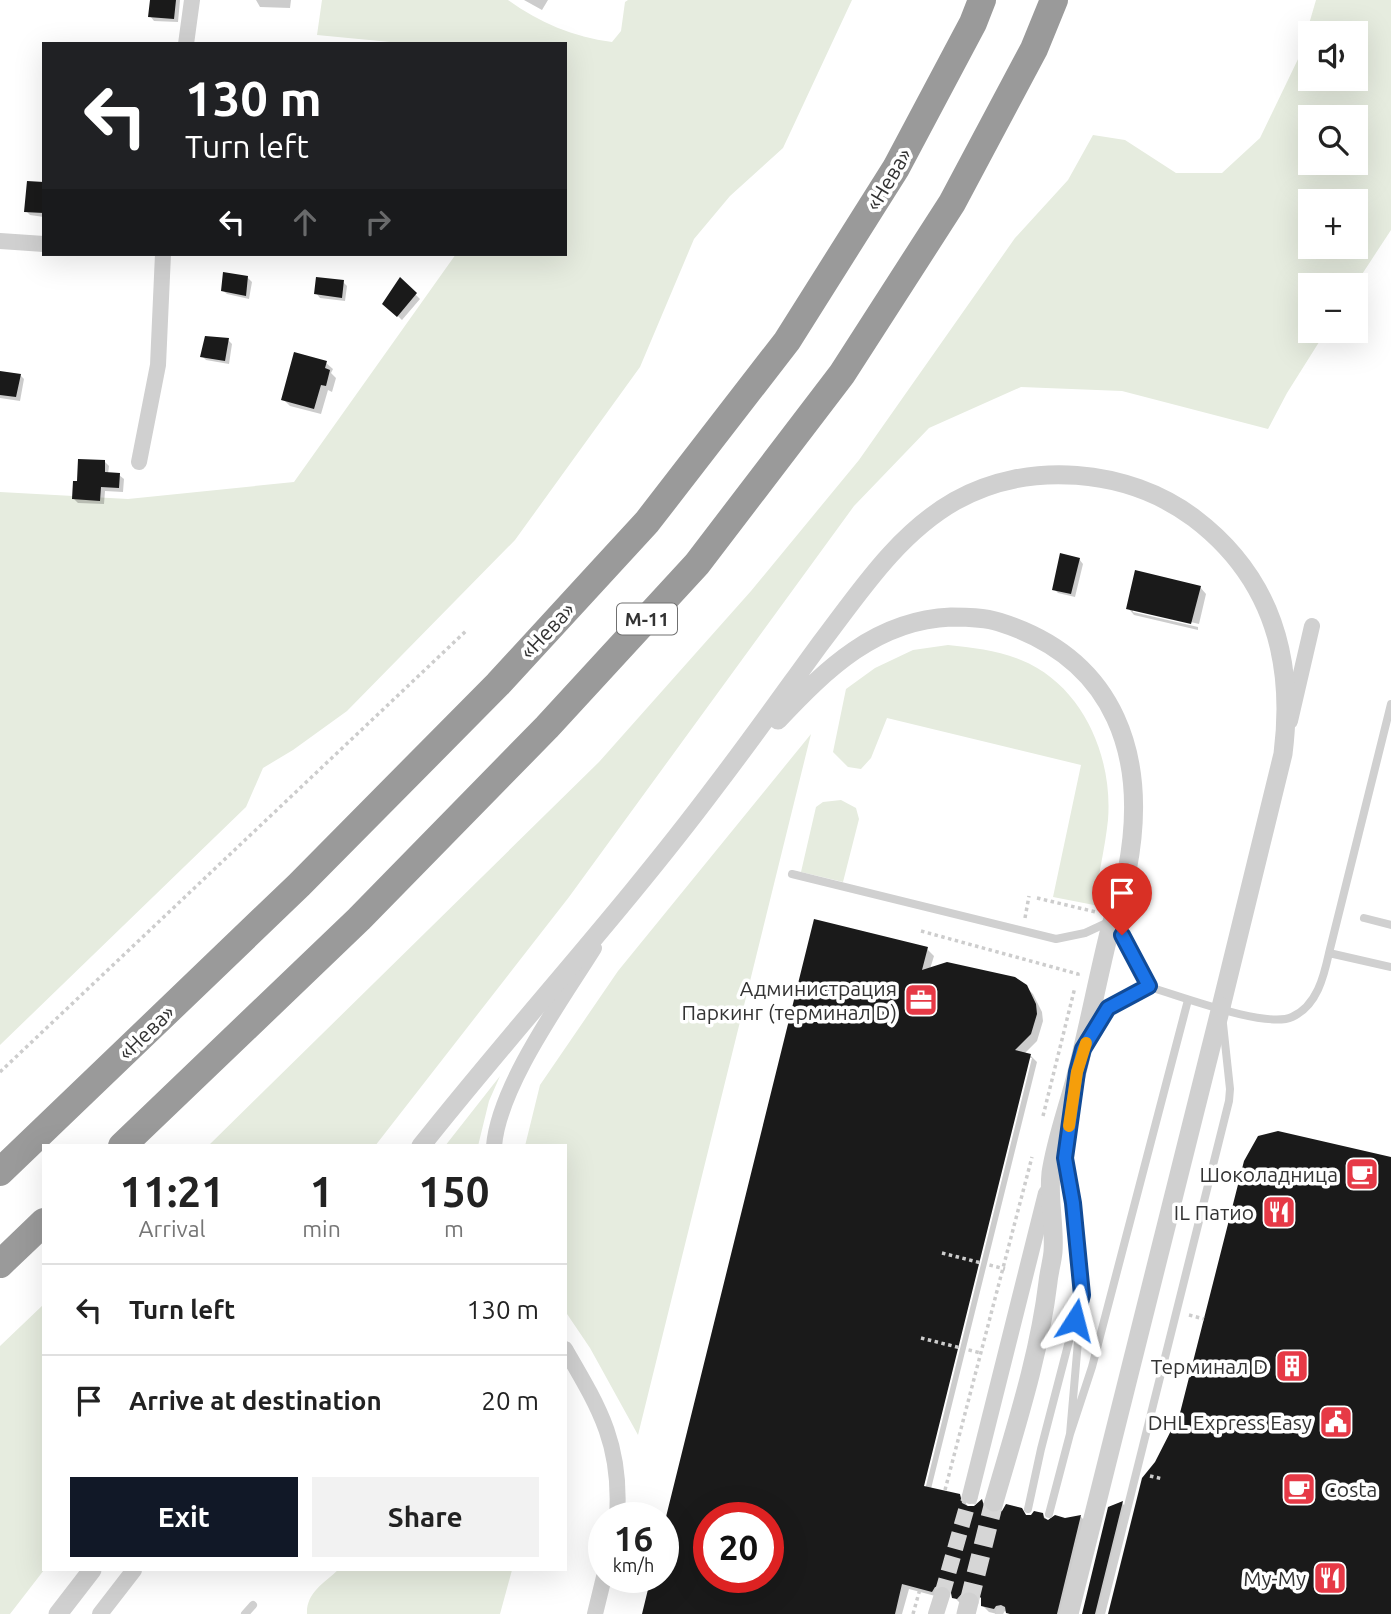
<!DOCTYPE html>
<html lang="en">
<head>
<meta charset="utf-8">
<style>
  :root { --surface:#fff; --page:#f2f2f2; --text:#222; --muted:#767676; --line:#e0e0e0; --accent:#111827 }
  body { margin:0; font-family:Ubuntu,sans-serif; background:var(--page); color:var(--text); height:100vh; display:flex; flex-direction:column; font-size:26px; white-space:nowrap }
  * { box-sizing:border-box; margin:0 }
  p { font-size:23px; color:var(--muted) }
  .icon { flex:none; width:38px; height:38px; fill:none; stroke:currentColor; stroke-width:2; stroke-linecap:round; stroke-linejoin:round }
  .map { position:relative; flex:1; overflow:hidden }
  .panel { position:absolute; left:42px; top:1144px; width:525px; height:427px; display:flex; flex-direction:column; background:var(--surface); border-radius:0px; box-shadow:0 7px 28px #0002 }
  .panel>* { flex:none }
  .guide { position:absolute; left:42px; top:42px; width:525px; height:214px; border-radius:0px; box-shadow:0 7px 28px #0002; background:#202124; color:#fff; overflow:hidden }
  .controls { position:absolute; left:1298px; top:21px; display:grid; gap:14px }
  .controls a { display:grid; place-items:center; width:70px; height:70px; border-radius:0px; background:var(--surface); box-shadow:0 7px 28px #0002; font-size:35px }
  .speed { position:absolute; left:588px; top:1502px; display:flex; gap:14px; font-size:35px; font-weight:700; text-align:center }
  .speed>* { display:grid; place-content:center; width:91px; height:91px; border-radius:50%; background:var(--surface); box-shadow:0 7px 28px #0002; line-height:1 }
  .speed small { font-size:18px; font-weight:400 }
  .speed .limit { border:10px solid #d22; background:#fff; color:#111 }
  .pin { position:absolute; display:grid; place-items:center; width:60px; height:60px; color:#fff; margin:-72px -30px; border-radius:50% 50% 50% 0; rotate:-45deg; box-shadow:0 0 7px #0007 }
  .pin .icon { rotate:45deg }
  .me { position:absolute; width:77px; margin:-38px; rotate:9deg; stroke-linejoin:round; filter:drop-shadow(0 0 5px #0008) }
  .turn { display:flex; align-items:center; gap:24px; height:147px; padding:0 28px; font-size:32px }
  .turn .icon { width:91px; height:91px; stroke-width:2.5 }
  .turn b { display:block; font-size:49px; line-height:60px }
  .lanes { display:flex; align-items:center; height:66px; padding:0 28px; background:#0003; justify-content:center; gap:35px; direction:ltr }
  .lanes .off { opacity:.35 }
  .eta { display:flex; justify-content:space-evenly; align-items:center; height:119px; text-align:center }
  .eta b { font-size:42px; font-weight:700; line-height:49px }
  .cta { display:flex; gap:14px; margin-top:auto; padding:14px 28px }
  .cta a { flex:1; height:80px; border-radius:0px; background:var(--accent); color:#fff; font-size:28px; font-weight:700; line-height:80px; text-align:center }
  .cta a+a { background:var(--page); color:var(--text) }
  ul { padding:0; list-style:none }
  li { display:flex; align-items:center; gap:21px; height:91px; padding:0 28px; border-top:2px solid var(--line) }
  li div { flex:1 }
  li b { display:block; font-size:26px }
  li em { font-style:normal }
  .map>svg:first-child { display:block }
</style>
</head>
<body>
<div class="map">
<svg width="1391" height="1614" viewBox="0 0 1391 1614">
  <rect width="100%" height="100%" fill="#fff"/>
  <path fill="#e6ecdf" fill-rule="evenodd" d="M 322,0 L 508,0 C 540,23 573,37 612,42 L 621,31 L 625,2 L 628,0 L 852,0 L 783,148 L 730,196 L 694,239 L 640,367 L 515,540 L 347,711 L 293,750 L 263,768 L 246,807 L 0,1045 L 0,492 L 128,499 L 294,482 L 456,254 L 565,254 L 565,44 L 391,44 L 390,42 L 317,35 Z
    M 1316,0 L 1391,0 L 1391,230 L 1355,285 L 1311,285 L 1311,331 L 1326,331 L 1287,393 L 1268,429 L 1122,391 L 1021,387 L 929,428 L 854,506 L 569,897 L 375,1146 L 208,1146 L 599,762 L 751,591 L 859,460 L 1015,238 L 1068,180 L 1093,135 L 1125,140 L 1176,173 L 1222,173 L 1260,138 L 1300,55 ZM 1356,33 L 1356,79 L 1311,79 L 1311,33 ZM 1356,117 L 1356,163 L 1311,163 L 1311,117 ZM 1356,201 L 1356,247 L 1311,247 L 1311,201 Z
    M 948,645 C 973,648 997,650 1021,660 C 1083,685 1113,757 1108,820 C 1105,848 1098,877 1094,905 L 1053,897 L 1081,765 L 887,718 L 871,758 L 861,769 L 848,767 L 833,752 L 846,689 L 875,668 L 913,650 Z
    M 811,734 L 638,1435 L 590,1348 L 565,1311 L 565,1146 L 525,1146 L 540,1085 L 618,971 Z
    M 841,800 L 856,808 L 859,819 L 843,882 L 801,872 L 816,807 L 823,802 Z
    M 500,1076 L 489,1101 L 478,1146 L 445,1146 Z
    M 44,1304 L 44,1570 L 10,1614 L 0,1614 L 0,1346 Z
    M 338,1570 L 512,1570 L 500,1614 L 307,1614 C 306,1593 324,1583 338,1570 Z"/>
  <path fill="#0003" fill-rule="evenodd" d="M 151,0 L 180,0 L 178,22 L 154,21 L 150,16 Z
    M 256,0 L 291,0 L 290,8 L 260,7 Z
    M 524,0 L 548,0 L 542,10 Z
    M 44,184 L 44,217 L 30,215 L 26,211 Z
    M 247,277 L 252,282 L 249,299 L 227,294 L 222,290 Z
    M 401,280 L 420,299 L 402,320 L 384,303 Z
    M 343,282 L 347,286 L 345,301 L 320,298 L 316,293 Z
    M 228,340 L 232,344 L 229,364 L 206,360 L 202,356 Z
    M 326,363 L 333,369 L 331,373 L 336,378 L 332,392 L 328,390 L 321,414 L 290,406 L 283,399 Z
    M 0,373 L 20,375 L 24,379 L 20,401 L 0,398 Z
    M 105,462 L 109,466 L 108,474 L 119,475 L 124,479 L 123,492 L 105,491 L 104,504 L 78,503 L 73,498 L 79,483 Z
    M 1079,559 L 1083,564 L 1075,597 L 1058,593 L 1054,589 Z
    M 1200,587 L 1206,594 L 1199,624 L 1133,608 L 1133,612 L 1198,627 L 1198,630 L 1134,615 L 1128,608 Z
    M 927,949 L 934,956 L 930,969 L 1026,987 L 1033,994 L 1042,1012 L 1043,1021 L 1037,1041 L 1024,1054 L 1031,1056 L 1037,1062 L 931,1489 L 959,1495 L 966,1502 L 967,1508 L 974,1508 L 982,1501 L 988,1507 L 990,1516 L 1021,1509 L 1028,1517 L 1042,1514 L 1049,1522 L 1081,1517 L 1087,1523 L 1064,1614 L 1010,1614 L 1005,1611 L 1002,1614 L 997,1614 L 989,1612 L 982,1605 L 981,1596 L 972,1596 L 961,1604 L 954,1597 L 952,1591 L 942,1593 L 939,1597 L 909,1589 L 902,1614 L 644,1614 L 653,1577 L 663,1577 ZM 1029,1058 L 1032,1058 L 924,1494 L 920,1494 ZM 709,1517 L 768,1517 L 768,1577 L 709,1577 Z
    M 1122,1503 L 1128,1509 L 1102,1614 L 1083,1614 Z"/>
  <path fill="#1a1a1a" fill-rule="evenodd" d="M 150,0 L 176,0 L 174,19 L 148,17 Z
    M 27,181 L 44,182 L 44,213 L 24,212 Z
    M 223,272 L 248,276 L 246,296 L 221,291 Z
    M 316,277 L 344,280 L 342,298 L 314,294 Z
    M 400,277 L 417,293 L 397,317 L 382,304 Z
    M 205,336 L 229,338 L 225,361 L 200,357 Z
    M 294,352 L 327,361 L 325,368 L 330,370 L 326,386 L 321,385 L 314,409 L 281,400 Z
    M 0,371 L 21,374 L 16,397 L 0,395 Z
    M 78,459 L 105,460 L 105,472 L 120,473 L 119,488 L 101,487 L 100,501 L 72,499 L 73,481 L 77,481 Z
    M 1060,553 L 1080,558 L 1071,594 L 1052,590 Z
    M 1135,570 L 1201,586 L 1191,624 L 1126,609 Z
    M 814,919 L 928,947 L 922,970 L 947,962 L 1015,977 L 1027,985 L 1036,1004 L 1037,1014 L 1031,1034 L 1015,1050 L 1031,1054 L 924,1486 L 960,1494 L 962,1503 L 968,1506 L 974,1506 L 982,1499 L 985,1510 L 991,1514 L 1002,1511 L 1006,1504 L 1022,1508 L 1026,1515 L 1031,1515 L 1034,1511 L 1043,1513 L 1044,1518 L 1048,1520 L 1055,1515 L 1065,1518 L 1081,1515 L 1057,1614 L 1010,1614 L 1006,1613 L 1005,1607 L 1001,1605 L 996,1606 L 994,1609 L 981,1606 L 981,1598 L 973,1590 L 965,1590 L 957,1599 L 952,1598 L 950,1588 L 944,1585 L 935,1587 L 932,1592 L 902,1584 L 895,1614 L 642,1614 L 651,1577 L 663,1577 L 663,1529 ZM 709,1517 L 768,1517 L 768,1577 L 709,1577 Z
    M 1278,1131 L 1391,1157 L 1391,1614 L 1108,1614 L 1142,1478 L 1155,1462 L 1180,1413 L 1244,1161 L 1258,1136 Z
    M 1123,1501 L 1095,1614 L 1082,1614 L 1108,1507 Z"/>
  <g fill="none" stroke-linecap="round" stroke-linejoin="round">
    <path stroke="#d6d6d6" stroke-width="16" stroke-dasharray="16 8" stroke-linecap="butt" d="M 942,1595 L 970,1496"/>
    <path stroke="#d6d6d6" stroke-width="19" stroke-dasharray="19 10" stroke-linecap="butt" d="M 969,1602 L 994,1502"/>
    <path stroke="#cdcdcd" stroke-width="3.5" stroke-dasharray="3.5 3.5" stroke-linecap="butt" d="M 1037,898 L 1096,912
      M 1025,918 L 1029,896
      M 921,931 L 1078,974 L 1078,976
      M 0,1072 L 467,630
      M 1043,1116 L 1075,987
      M 942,1253 L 1005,1269
      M 1189,1315 L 1204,1319
      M 921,1338 L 981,1353
      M 1150,1476 L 1163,1479
      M 945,1490 L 1032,1157
      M 913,1614 L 920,1589"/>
    <path stroke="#d0d0d0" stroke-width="8" d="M 792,874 L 1056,939 L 1085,933 L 1113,920 L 1132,951 L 1149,987 L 1108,1008 L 1093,1033
      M 1364,918 L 1391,925
      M 1329,953 L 1391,704
      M 1149,987 C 1178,995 1266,1029 1292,1017 C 1317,1006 1324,976 1329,953 L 1391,967
      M 1070,1434 L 1092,1367 L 1188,1000
      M 1028,1509 L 1041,1449 L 1075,1318
      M 1049,1514 L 1070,1434 L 1082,1295 L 1073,1203 L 1065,1158 L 1068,1137
      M 245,1614 L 253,1605
      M 999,1614 L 1000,1611"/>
    <path stroke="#d0d0d0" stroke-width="16" d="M 186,44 L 192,0
      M 0,241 L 44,244
      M 139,462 L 158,365 L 163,254
      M 1290,721 L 1312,626
      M 494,1146 C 499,1086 561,1001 594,948
      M 565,1349 C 600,1409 622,1445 617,1517
      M 970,1496 L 1046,1193
      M 100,1614 L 134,1570
      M 595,1614 L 604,1577
      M 936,1614 L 942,1595"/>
    <path stroke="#d0d0d0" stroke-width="19" d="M 778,720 C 826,669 876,620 951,617 C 966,617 984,617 999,622 C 1117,659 1149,758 1127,871 C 1123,890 1115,910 1110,929 C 1098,977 1089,1025 1077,1072 C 1069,1105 1056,1139 1051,1173 C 1048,1199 1055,1226 1053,1252 C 1052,1262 1049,1272 1048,1282 C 1039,1357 1015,1429 994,1502
      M 421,1146 C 517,1025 622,911 715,787 C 751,740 785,692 820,644 C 859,593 897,534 955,501 C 1028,460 1127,468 1194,518 C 1272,577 1295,660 1283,754 L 1221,1007
      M 58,1614 L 92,1570
      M 966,1614 L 969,1602"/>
    <path stroke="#9a9a9a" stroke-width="28" d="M 122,1146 L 359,919 L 547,727 L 697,564 L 842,374 L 952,203 L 1034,49 L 1054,0
      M 0,1172 L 299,885 L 498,684 L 647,522 L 787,341 L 896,168 L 973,23 L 982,0
      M 0,1264 L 44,1222"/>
    <path stroke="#d0d0d0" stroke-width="8" d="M 1101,1614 L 1229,1101 L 1230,1089 L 1223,1024"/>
    <path stroke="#d0d0d0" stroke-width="19" d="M 1069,1614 L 1221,1007"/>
  </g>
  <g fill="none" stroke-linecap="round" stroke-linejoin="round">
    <defs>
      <path id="route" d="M 1075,1320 L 1082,1295 L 1073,1203 L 1065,1158 L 1077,1072 L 1083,1049 L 1108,1008 L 1149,986 L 1122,935"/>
    </defs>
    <use href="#route" stroke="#114b97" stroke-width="18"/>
    <use href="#route" stroke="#1a73e8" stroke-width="12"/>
    <path stroke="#f59e0b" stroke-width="12" d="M 1069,1126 L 1077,1072 L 1086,1043"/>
  </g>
  <defs>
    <symbol id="office-square" viewBox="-11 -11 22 22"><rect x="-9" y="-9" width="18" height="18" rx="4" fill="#e63946" stroke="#fff"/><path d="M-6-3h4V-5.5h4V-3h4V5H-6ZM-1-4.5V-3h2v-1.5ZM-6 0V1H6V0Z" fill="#fff"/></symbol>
    <symbol id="cafe-square" viewBox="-11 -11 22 22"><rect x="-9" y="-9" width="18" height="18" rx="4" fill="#e63946" stroke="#fff"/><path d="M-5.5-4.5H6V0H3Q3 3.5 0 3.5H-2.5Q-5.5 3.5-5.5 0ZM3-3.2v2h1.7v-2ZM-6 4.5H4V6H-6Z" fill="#fff"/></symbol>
    <symbol id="restaurant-square" viewBox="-11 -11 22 22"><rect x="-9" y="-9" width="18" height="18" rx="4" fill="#e63946" stroke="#fff"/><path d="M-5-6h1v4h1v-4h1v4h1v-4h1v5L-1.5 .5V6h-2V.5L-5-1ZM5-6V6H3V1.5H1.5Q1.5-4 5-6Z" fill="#fff"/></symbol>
    <symbol id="building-square" viewBox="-11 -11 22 22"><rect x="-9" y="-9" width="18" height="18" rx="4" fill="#e63946" stroke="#fff"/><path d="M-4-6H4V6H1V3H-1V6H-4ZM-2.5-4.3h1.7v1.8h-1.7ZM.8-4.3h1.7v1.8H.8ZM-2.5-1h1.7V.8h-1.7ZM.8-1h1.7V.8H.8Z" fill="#fff"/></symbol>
    <symbol id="civic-square" viewBox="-11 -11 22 22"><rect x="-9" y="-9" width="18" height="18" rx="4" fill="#e63946" stroke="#fff"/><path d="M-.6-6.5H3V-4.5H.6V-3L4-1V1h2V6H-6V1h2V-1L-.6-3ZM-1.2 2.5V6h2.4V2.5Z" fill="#fff"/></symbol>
  </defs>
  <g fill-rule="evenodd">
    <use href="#office-square" x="902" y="981" width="38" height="38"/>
    <use href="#cafe-square" x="1343" y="1155" width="38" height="38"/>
    <use href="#restaurant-square" x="1260" y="1193" width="38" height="38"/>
    <use href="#building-square" x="1273" y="1347" width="38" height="38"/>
    <use href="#civic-square" x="1317" y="1403" width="38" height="38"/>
    <use href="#cafe-square" x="1280" y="1470" width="38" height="38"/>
    <use href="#restaurant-square" x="1311" y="1559" width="38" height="38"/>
  </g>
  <g text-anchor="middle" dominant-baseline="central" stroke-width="7" stroke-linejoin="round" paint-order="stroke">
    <rect fill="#fff" stroke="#707070" stroke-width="2" x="617" y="603.5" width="60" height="31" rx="5"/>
    <g font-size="19" font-weight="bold" fill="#333">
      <text x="647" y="619">М-11</text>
    </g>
    <g font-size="21" fill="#333" stroke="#fff">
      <text transform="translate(888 179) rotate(-59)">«Нева»</text>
      <text transform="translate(547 630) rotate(-47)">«Нева»</text>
      <text transform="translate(146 1032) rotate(-44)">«Нева»</text>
    </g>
    <g font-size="21" fill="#333" stroke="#fff" text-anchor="end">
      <text x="897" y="988">Администрация<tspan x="897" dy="24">Паркинг (терминал D)</tspan></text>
      <text x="1338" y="1174">Шоколадница</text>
      <text x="1254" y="1212">IL Патио</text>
      <text x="1268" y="1366">Терминал D</text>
      <text x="1312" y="1422">DHL Express Easy</text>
      <text x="1324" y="1489" text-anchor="start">Costa</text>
      <text x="1306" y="1578">Му-Му</text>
    </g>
  </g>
</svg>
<div class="controls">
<a><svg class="icon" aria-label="sound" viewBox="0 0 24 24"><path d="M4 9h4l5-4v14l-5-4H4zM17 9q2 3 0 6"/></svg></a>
<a><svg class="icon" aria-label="search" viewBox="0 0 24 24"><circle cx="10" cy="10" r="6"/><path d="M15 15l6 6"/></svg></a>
<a>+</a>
<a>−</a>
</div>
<div class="speed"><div>16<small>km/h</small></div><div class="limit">20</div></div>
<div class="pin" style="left:1122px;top:935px;background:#d93025"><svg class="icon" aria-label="arrive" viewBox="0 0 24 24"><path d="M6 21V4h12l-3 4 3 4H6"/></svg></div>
<svg class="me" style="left:1075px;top:1320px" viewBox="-20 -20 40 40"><path d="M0-17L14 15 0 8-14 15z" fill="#1a73e8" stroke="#fff" stroke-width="4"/></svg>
<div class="guide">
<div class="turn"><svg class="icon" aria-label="left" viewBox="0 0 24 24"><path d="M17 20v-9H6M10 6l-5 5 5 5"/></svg><div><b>130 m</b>Turn left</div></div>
<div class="lanes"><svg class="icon" aria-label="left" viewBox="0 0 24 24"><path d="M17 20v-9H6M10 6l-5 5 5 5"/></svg><svg class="icon off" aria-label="ahead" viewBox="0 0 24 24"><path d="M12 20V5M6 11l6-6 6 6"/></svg><svg class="icon off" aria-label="right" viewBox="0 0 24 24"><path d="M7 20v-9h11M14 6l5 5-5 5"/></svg></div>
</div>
<section class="panel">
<div class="eta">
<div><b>11:21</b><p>Arrival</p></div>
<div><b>1</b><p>min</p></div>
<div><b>150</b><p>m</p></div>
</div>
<ul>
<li><svg class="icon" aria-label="left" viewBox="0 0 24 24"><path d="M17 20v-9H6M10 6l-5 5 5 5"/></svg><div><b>Turn left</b></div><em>130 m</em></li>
<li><svg class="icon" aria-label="arrive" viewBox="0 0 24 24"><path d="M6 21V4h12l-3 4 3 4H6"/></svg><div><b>Arrive at destination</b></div><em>20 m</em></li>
</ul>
<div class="cta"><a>Exit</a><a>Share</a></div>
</section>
</div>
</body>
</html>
